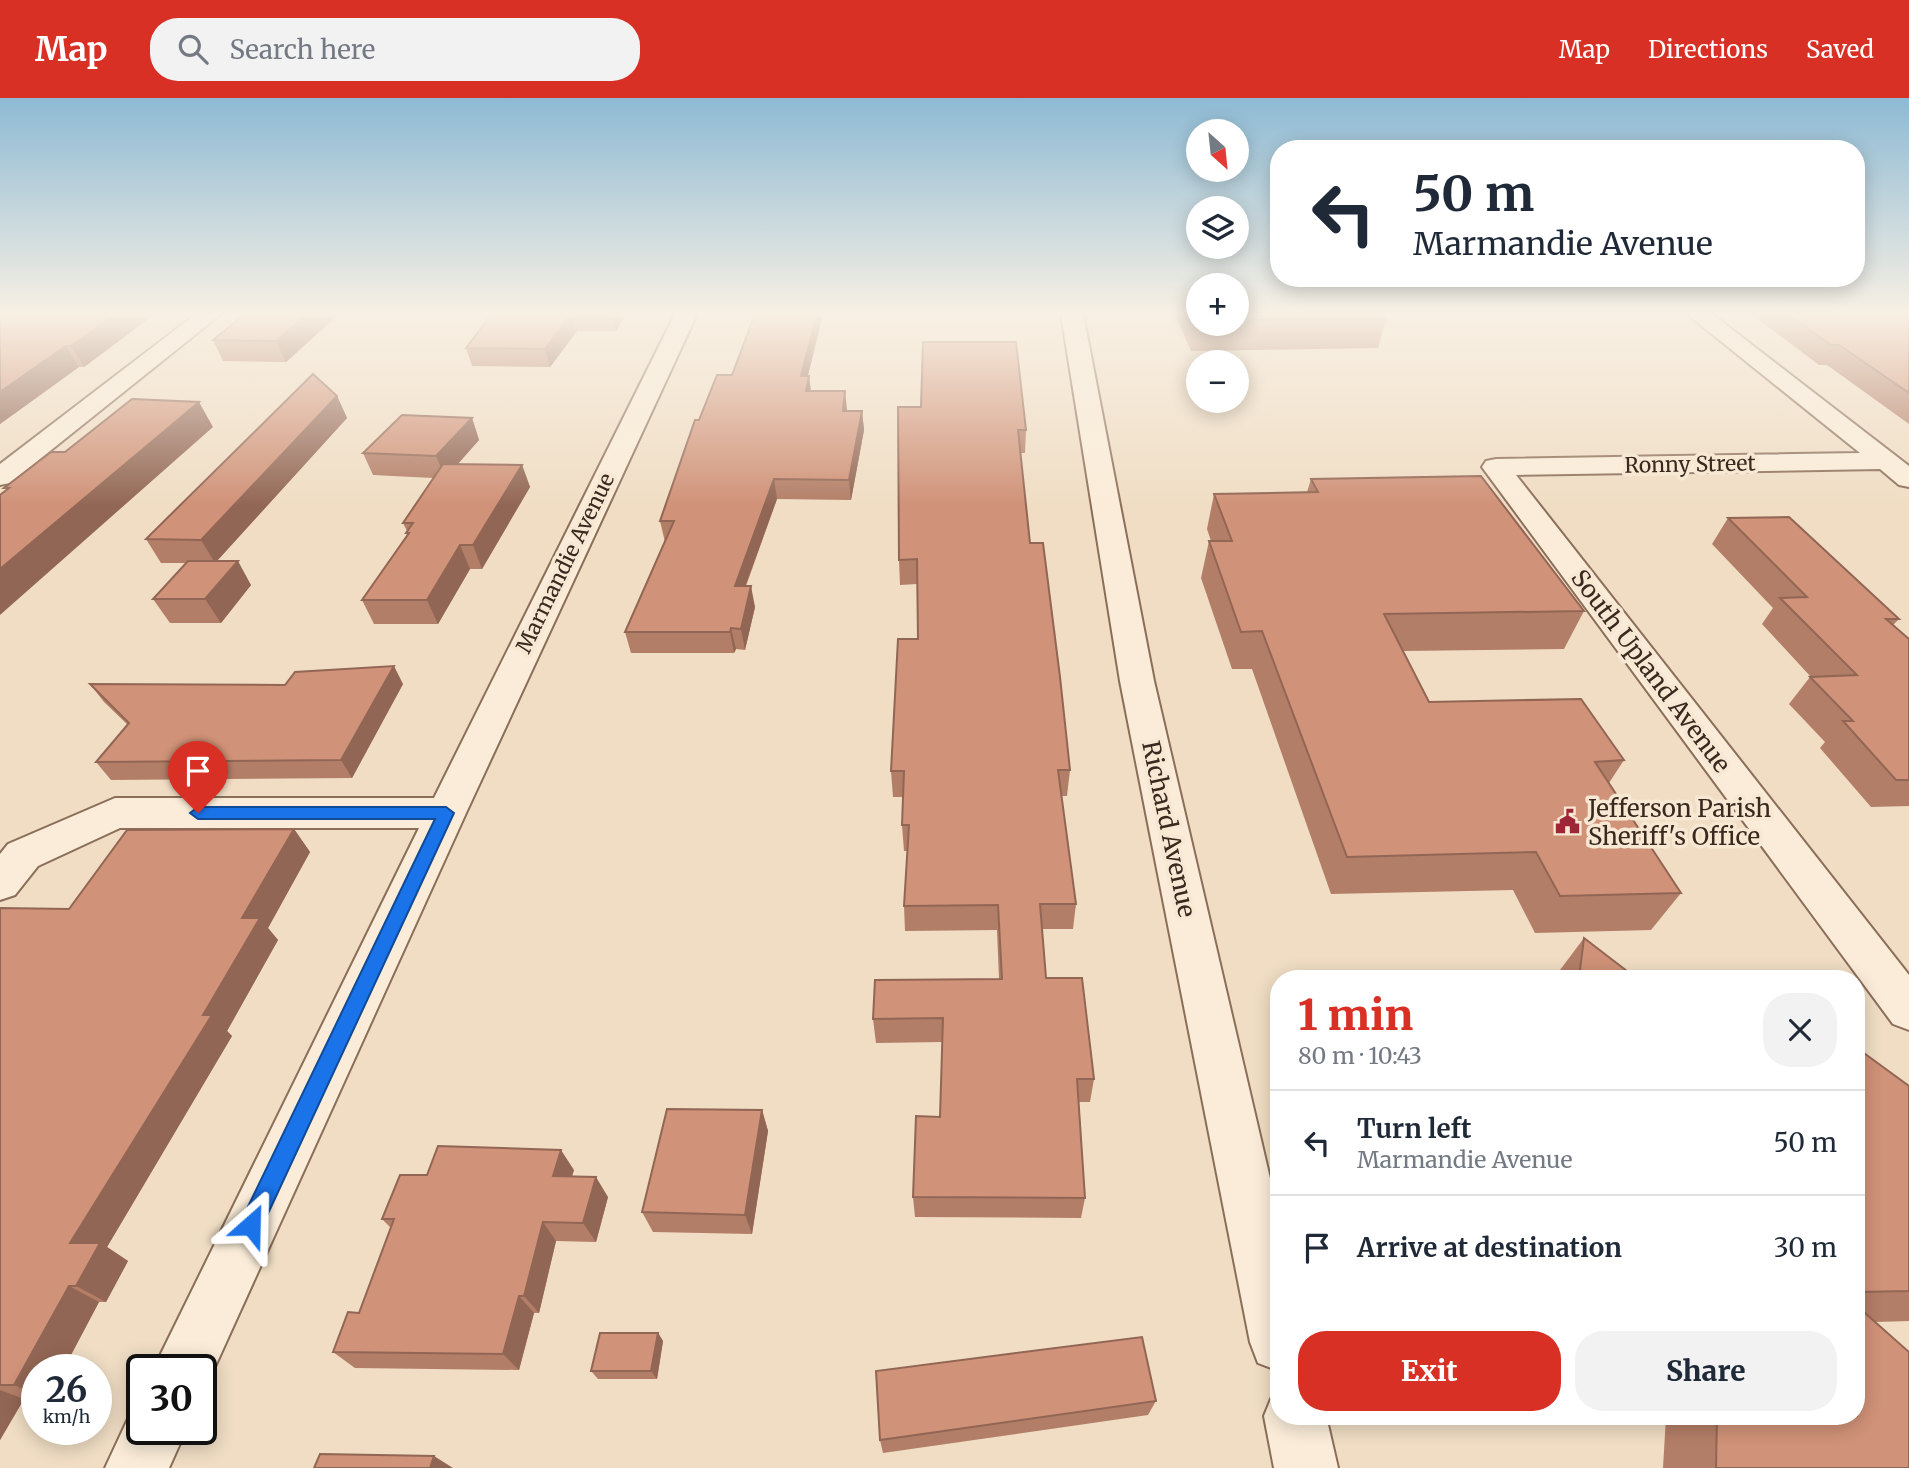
<!DOCTYPE html>
<html lang="en">
<head>
<meta charset="utf-8">
<style>
  :root { --surface:#fff; --page:#f2f2f3; --text:#1f2937; --muted:#747a83; --line:#e0e1e3; --accent:#d93025 }
  body { margin:0; font-family:Merriweather,serif; background:var(--page); color:var(--text); height:100vh; display:flex; flex-direction:column; font-size:26px; white-space:nowrap }
  * { box-sizing:border-box; margin:0 }
  p { font-size:23px; color:var(--muted) }
  .icon { flex:none; width:38px; height:38px; fill:none; stroke:currentColor; stroke-width:2; stroke-linecap:round; stroke-linejoin:round }
  .map { position:relative; flex:1; overflow:hidden }
  .panel { position:absolute; left:1270px; top:872px; width:595px; height:455px; display:flex; flex-direction:column; background:var(--surface); border-radius:28px; box-shadow:0 4px 18px #0003 }
  .panel>* { flex:none }
  .hud { position:absolute; left:1270px; top:42px; width:595px; height:147px; border-radius:28px; box-shadow:0 4px 18px #0003; background:#fff; color:var(--text); overflow:hidden }
  .needle { width:46px; rotate:153deg }
  .controls { position:absolute; left:1186px; top:21px; display:grid; gap:14px }
  .controls a { display:grid; place-items:center; width:63px; height:63px; border-radius:50%; background:var(--surface); box-shadow:0 4px 18px #0003; font-size:35px }
  .speed { position:absolute; left:21px; top:1256px; display:flex; gap:14px; font-size:35px; font-weight:700; text-align:center }
  .speed>* { display:grid; place-content:center; width:91px; height:91px; border-radius:50%; background:var(--surface); box-shadow:0 4px 18px #0003; line-height:1 }
  .speed small { font-size:18px; font-weight:400 }
  .speed .limit { border:4px solid #111; border-radius:10px; background:#fff; color:#111 }
  .pin { position:absolute; display:grid; place-items:center; width:60px; height:60px; color:#fff; margin:-72px -30px; border-radius:50% 50% 50% 0; rotate:-45deg; box-shadow:0 0 7px #0007 }
  .pin .icon { rotate:45deg }
  .me { position:absolute; width:77px; margin:-38px; rotate:25deg; stroke-linejoin:round; filter:drop-shadow(0 0 5px #0008) }
  .turn { display:flex; align-items:center; gap:24px; height:147px; padding:0 28px; font-size:32px }
  .turn .icon { width:91px; height:91px; stroke-width:2.5 }
  .turn b { display:block; font-size:49px; line-height:60px }
  .round { display:grid; place-items:center; flex:none; width:74px; height:74px; border-radius:28px; background:var(--page) }
  .headline { display:flex; align-items:center; justify-content:space-between; height:119px; padding:0 28px }
  h1 { font-size:42px; font-weight:800; line-height:52px; color:var(--accent) }
  .cta { display:flex; gap:14px; margin-top:auto; padding:14px 28px }
  .cta a { flex:1; height:80px; border-radius:28px; background:var(--accent); color:#fff; font-size:28px; font-weight:800; line-height:80px; text-align:center }
  .cta a+a { background:var(--page); color:var(--text) }
  ul { padding:0; list-style:none }
  li { display:flex; align-items:center; gap:21px; height:105px; padding:0 28px; border-top:2px solid var(--line) }
  li div { flex:1 }
  li b { display:block; font-size:26px }
  li em { font-style:normal }
  header { display:flex; align-items:center; gap:42px; box-sizing:border-box; height:98px; padding:0 35px; background:var(--accent); color:#fff }
  header strong { font-size:33px }
  nav { display:flex; gap:38px; margin-inline-start:auto; font-size:24px }
  .search { width:490px; height:63px; background:var(--page); display:flex; align-items:center; gap:18px; box-sizing:border-box; padding:0 24px; border-radius:28px; color:var(--muted); font-size:26px }
  .map>svg:first-child { display:block }
</style>
</head>
<body>
<header>
<strong>Map</strong>
<div class="search"><svg class="icon" aria-label="search" viewBox="0 0 24 24"><circle cx="10" cy="10" r="6"/><path d="M15 15l6 6"/></svg>Search here</div>
<nav><a>Map</a><a>Directions</a><a>Saved</a></nav>
</header>
<div class="map">
<svg width="1909" height="1370" viewBox="0 0 1909 1370">
  <rect width="100%" height="100%" fill="#f0ddc4"/>
  <g fill="none" stroke-linecap="round" stroke-linejoin="round">
    <defs>
      <path id="minor" d="M 196,216 L 221,216 L 10,385 L 0,387 L 0,366 Z
        M 675,216 L 697,216 L 466,715 L 204,1293 L 201,1294 L 201,1272 L 153,1272 L 419,730 L 120,730 L 38,768 L 15,797 L 0,802 L 0,756 L 8,746 L 115,700 L 434,700 Z
        M 1061,216 L 1083,216 L 1154,583 L 1279,1119 L 1279,1273 L 1258,1265 L 1250,1244 L 1120,583 Z
        M 1687,216 L 1712,216 L 1909,368 L 1909,389 L 1899,387 L 1880,371 L 1516,377 L 1909,877 L 1909,932 L 1893,926 L 1482,369 L 1486,363 L 1496,361 L 1860,355 Z
        M 1279,1294 L 1279,1318 L 1326,1318 L 1338,1370 L 1274,1370 L 1264,1318 L 1273,1296 Z
        M 142,1307 L 142,1332 L 186,1332 L 169,1370 L 105,1370 L 133,1310 Z"/>
    </defs>
    <use href="#minor" stroke="#8b6e59" stroke-width="4"/>
    <use href="#minor" fill="#faecd8" fill-rule="evenodd"/>
  </g>
  <path fill="#b37e67" d="M 0,216 L 155,216 L 84,269 L 79,269 L 0,326 Z
    M 339,216 L 286,264 L 223,263 L 213,242 Z
    M 492,216 L 626,216 L 616,233 L 577,233 L 550,269 L 472,268 L 466,250 Z
    M 755,216 L 823,216 L 808,278 L 809,278 L 811,293 L 847,313 L 862,313 L 864,332 L 851,402 L 777,401 L 746,488 L 755,509 L 745,552 L 736,551 L 734,555 L 631,555 L 625,534 L 665,444 L 660,423 L 699,322 L 732,277 Z
    M 1175,216 L 1199,216 L 1199,226 L 1237,226 L 1237,216 L 1386,221 L 1378,250 L 1191,253 Z
    M 1751,216 L 1909,216 L 1909,326 L 1827,267 L 1819,267 Z
    M 337,298 L 347,320 L 217,463 L 251,487 L 221,525 L 170,525 L 153,501 L 187,465 L 161,465 L 146,441 Z
    M 921,309 L 1026,332 L 1025,355 L 1020,355 L 1030,445 L 1070,672 L 1067,698 L 1061,698 L 1076,806 L 1073,831 L 1042,831 L 1046,880 L 1094,981 L 1090,1004 L 1079,1004 L 1085,1100 L 1081,1120 L 915,1119 L 913,1099 L 940,1019 L 942,944 L 876,945 L 873,921 L 999,881 L 997,832 L 905,833 L 904,808 L 907,753 L 904,753 L 902,727 L 903,699 L 893,699 L 891,673 L 918,541 L 917,486 L 900,487 L 899,462 Z
    M 472,320 L 479,342 L 458,366 L 522,367 L 530,389 L 482,471 L 470,471 L 438,526 L 374,526 L 362,502 L 407,437 L 406,435 L 407,433 L 403,425 L 433,380 L 373,377 L 363,355 Z
    M 1311,381 L 1584,513 L 1564,551 L 1403,553 L 1429,604 L 1624,662 L 1609,685 L 1681,795 L 1651,832 L 1535,835 L 1513,792 L 1331,796 L 1252,571 L 1232,571 L 1201,480 L 1209,443 L 1211,443 L 1207,431 L 1214,396 L 1307,394 Z
    M 1728,420 L 1899,521 L 1893,527 L 1909,541 L 1909,708 L 1871,709 L 1820,650 L 1825,644 L 1789,606 L 1810,579 L 1811,579 L 1762,526 L 1773,510 L 1712,446 Z
    M 90,586 L 285,587 L 403,586 L 352,680 L 111,682 L 96,664 L 128,627 L 104,604 Z
    M 294,731 L 310,754 L 268,830 L 278,842 L 227,933 L 232,938 L 107,1149 L 128,1163 L 106,1204 L 99,1204 L 63,1272 L 37,1272 L 37,1301 L 24,1301 L 0,1342 L 0,810 L 69,811 Z
    M 1584,840 L 1636,880 L 1554,880 Z
    M 1857,950 L 1909,988 L 1909,1223 L 1875,1224 L 1909,1370 L 1663,1370 L 1666,1318 L 1857,1318 Z
    M 762,1012 L 768,1033 L 752,1136 L 653,1134 L 642,1114 Z
    M 574,1072 L 572,1078 L 608,1099 L 596,1144 L 556,1143 L 539,1215 L 534,1215 L 519,1272 L 355,1270 L 333,1254 L 359,1215 L 391,1130 L 382,1121 L 427,1077 Z
    M 658,1235 L 663,1243 L 657,1281 L 598,1281 L 591,1273 Z
    M 1156,1303 L 1148,1317 L 883,1355 L 880,1342 Z"/>
  <path fill="#926654" d="M 116,216 L 155,216 L 84,269 L 71,248 Z
    M 307,216 L 339,216 L 286,264 L 276,243 Z
    M 571,216 L 572,216 L 577,233 L 550,269 L 545,251 Z
    M 612,216 L 626,216 L 616,233 Z
    M 817,216 L 823,216 L 803,296 L 801,278 Z
    M 66,248 L 79,269 L 0,326 L 0,294 Z
    M 809,278 L 811,296 L 806,293 Z
    M 845,293 L 847,312 L 845,332 L 843,313 Z
    M 337,298 L 347,320 L 215,465 L 201,442 Z
    M 199,304 L 213,329 L 0,517 L 0,471 Z
    M 862,313 L 864,332 L 851,402 L 849,382 Z
    M 472,320 L 479,342 L 445,380 L 436,358 Z
    M 522,367 L 530,389 L 482,471 L 473,447 Z
    M 774,381 L 777,401 L 738,508 L 735,488 Z
    M 460,447 L 470,471 L 438,526 L 427,502 Z
    M 238,463 L 251,487 L 221,525 L 205,501 Z
    M 751,488 L 755,509 L 745,552 L 741,531 Z
    M 731,530 L 736,551 L 734,555 L 730,534 Z
    M 394,568 L 403,586 L 352,680 L 341,662 Z
    M 294,731 L 310,754 L 268,830 L 278,842 L 227,933 L 232,938 L 107,1149 L 128,1163 L 106,1204 L 76,1188 L 70,1145 L 203,917 L 242,820 Z
    M 762,1012 L 768,1033 L 752,1136 L 745,1117 Z
    M 561,1052 L 574,1072 L 566,1097 L 553,1078 Z
    M 596,1079 L 608,1099 L 596,1144 L 583,1125 Z
    M 543,1124 L 556,1143 L 539,1215 L 524,1198 Z
    M 69,1188 L 99,1204 L 63,1272 L 37,1272 L 37,1297 L 14,1287 Z
    M 519,1198 L 534,1215 L 519,1272 L 503,1256 Z
    M 658,1235 L 663,1243 L 657,1281 L 651,1273 Z
    M 0,1292 L 24,1301 L 0,1342 Z
    M 434,1358 L 453,1370 L 430,1370 Z"/>
  <path fill="#d09278" stroke="#926654" stroke-width="2" d="M 0,216 L 116,216 L 71,248 L 66,248 L 0,294 Z
    M 245,216 L 307,216 L 276,243 L 213,242 Z
    M 492,216 L 571,216 L 545,251 L 466,250 Z
    M 755,216 L 817,216 L 801,278 L 809,278 L 806,293 L 845,293 L 843,313 L 862,313 L 849,382 L 774,381 L 735,488 L 751,488 L 741,531 L 731,530 L 730,534 L 625,534 L 674,423 L 660,423 L 695,322 L 699,322 L 717,277 L 732,277 Z
    M 1193,216 L 1199,216 L 1199,223 L 1195,223 Z
    M 1237,216 L 1383,216 L 1386,221 L 1237,222 Z
    M 1787,216 L 1909,216 L 1909,295 L 1839,247 L 1831,247 Z
    M 923,244 L 1016,244 L 1026,332 L 1018,332 L 1030,445 L 1043,445 L 1060,579 L 1070,672 L 1058,672 L 1076,806 L 1040,806 L 1046,880 L 1082,880 L 1094,981 L 1077,981 L 1085,1100 L 913,1099 L 916,1018 L 940,1019 L 943,920 L 873,921 L 875,882 L 1002,881 L 998,807 L 904,808 L 909,727 L 902,727 L 904,673 L 891,673 L 898,541 L 918,541 L 917,461 L 899,462 L 898,309 L 921,309 Z
    M 313,276 L 337,298 L 201,442 L 146,441 Z
    M 132,301 L 199,304 L 0,471 L 0,397 L 9,390 L 4,390 L 51,354 L 65,354 Z
    M 402,317 L 472,320 L 436,358 L 363,355 Z
    M 443,366 L 522,367 L 473,447 L 460,447 L 427,502 L 362,502 L 409,435 L 406,435 L 413,425 L 403,425 Z
    M 1481,378 L 1584,513 L 1384,516 L 1429,604 L 1581,601 L 1624,662 L 1595,664 L 1681,795 L 1560,798 L 1536,754 L 1347,759 L 1262,533 L 1241,534 L 1209,443 L 1232,443 L 1214,396 L 1318,394 L 1311,381 Z
    M 1789,419 L 1899,521 L 1886,521 L 1909,541 L 1909,682 L 1896,682 L 1843,623 L 1853,623 L 1810,579 L 1857,577 L 1780,500 L 1807,499 L 1728,420 Z
    M 188,463 L 238,463 L 205,501 L 153,501 Z
    M 394,568 L 341,662 L 96,664 L 129,625 L 90,586 L 285,587 L 295,574 Z
    M 294,731 L 242,820 L 260,820 L 203,917 L 212,917 L 70,1145 L 100,1145 L 76,1188 L 69,1188 L 14,1287 L 0,1287 L 0,810 L 69,811 L 127,732 Z
    M 1584,840 L 1636,880 L 1579,880 Z
    M 1857,950 L 1909,988 L 1909,1193 L 1857,1194 Z
    M 667,1011 L 762,1012 L 745,1117 L 642,1114 Z
    M 438,1048 L 561,1052 L 553,1078 L 596,1079 L 583,1125 L 543,1124 L 524,1198 L 519,1198 L 503,1256 L 333,1254 L 348,1214 L 359,1215 L 394,1121 L 382,1121 L 400,1077 L 427,1077 Z
    M 1857,1208 L 1909,1254 L 1909,1370 L 1716,1370 L 1717,1318 L 1857,1318 Z
    M 600,1235 L 658,1235 L 651,1273 L 591,1273 Z
    M 1142,1239 L 1156,1303 L 880,1342 L 876,1273 Z
    M 320,1356 L 434,1358 L 430,1370 L 314,1370 Z"/>
  <linearGradient id="sky" x2="0" y2="1"><stop stop-color="#8dbad4"/><stop offset="0.53" stop-color="#f8f0e4"/><stop offset="1" stop-color="#f8f0e4" stop-opacity="0"/></linearGradient>
  <rect width="1909" height="408" fill="url(#sky)"/>
  <path fill="#1a73e8" stroke="#114b97" stroke-width="2" d="M 198,709 L 446,709 L 454,715 L 259,1135 L 251,1138 L 243,1135 L 240,1127 L 243,1119 L 435,721 L 198,721 L 190,715 Z"/>
  <defs>
    <symbol id="civic-bare" viewBox="-9 -9 18 18"><path d="M-.6-6.5H3V-4.5H.6V-3L4-1V1h2V6H-6V1h2V-1L-.6-3ZM-1.2 2.5V6h2.4V2.5Z" fill="#9d2736" stroke="#f7e8d4" stroke-width="2.5" paint-order="stroke"/></symbol>
  </defs>
  <g fill-rule="evenodd">
    <use href="#civic-bare" x="1550" y="706" width="35" height="35"/>
  </g>
  <g text-anchor="middle" dominant-baseline="central" stroke-width="7" stroke-linejoin="round" paint-order="stroke">
    <g font-size="21" fill="#3b281e" stroke="#f7e8d4">
      <text transform="translate(1690 366) rotate(-1)">Ronny Street</text>
      <text transform="translate(565 465) rotate(-64)">Marmandie Avenue</text>
    </g>
    <g font-size="24" fill="#3b281e" stroke="#f7e8d4">
      <text transform="translate(1651 573) rotate(53)">South Upland Avenue</text>
      <text transform="translate(1169 731) rotate(78)">Richard Avenue</text>
    </g>
    <g font-size="24" fill="#3b281e" stroke="#f7e8d4" text-anchor="start">
      <text x="1588" y="710">Jefferson Parish<tspan x="1588" dy="28">Sheriff's Office</tspan></text>
    </g>
  </g>
</svg>
<div class="controls">
<a><svg class="needle" viewBox="-14 -14 28 28"><path d="M0-13l5 13h-10z" fill="#e53935"/><path d="M0 13l5-13h-10z" fill="#747a83"/></svg></a>
<a><svg class="icon" aria-label="layers" viewBox="0 0 24 24"><path d="M12 4l9 5-9 5-9-5zM3 14l9 5 9-5"/></svg></a>
<a>+</a>
<a>−</a>
</div>
<div class="speed"><div>26<small>km/h</small></div><div class="limit">30</div></div>
<div class="pin" style="left:198px;top:715px;background:#d93025"><svg class="icon" aria-label="arrive" viewBox="0 0 24 24"><path d="M6 21V4h12l-3 4 3 4H6"/></svg></div>
<svg class="me" style="left:251px;top:1127px" viewBox="-20 -20 40 40"><path d="M0-17L14 15 0 8-14 15z" fill="#1a73e8" stroke="#fff" stroke-width="4"/></svg>
<div class="hud">
<div class="turn"><svg class="icon" aria-label="left" viewBox="0 0 24 24"><path d="M17 20v-9H6M10 6l-5 5 5 5"/></svg><div><b>50 m</b>Marmandie Avenue</div></div>
</div>
<section class="panel">
<div class="headline"><div><h1>1 min</h1><p>80 m · 10:43</p></div><a class="round"><svg class="icon" aria-label="close" viewBox="0 0 24 24"><path d="M6 6l12 12M18 6L6 18"/></svg></a></div>
<ul>
<li><svg class="icon" aria-label="left" viewBox="0 0 24 24"><path d="M17 20v-9H6M10 6l-5 5 5 5"/></svg><div><b>Turn left</b><p>Marmandie Avenue</p></div><em>50 m</em></li>
<li><svg class="icon" aria-label="arrive" viewBox="0 0 24 24"><path d="M6 21V4h12l-3 4 3 4H6"/></svg><div><b>Arrive at destination</b></div><em>30 m</em></li>
</ul>
<div class="cta"><a>Exit</a><a>Share</a></div>
</section>
</div>
</body>
</html>
